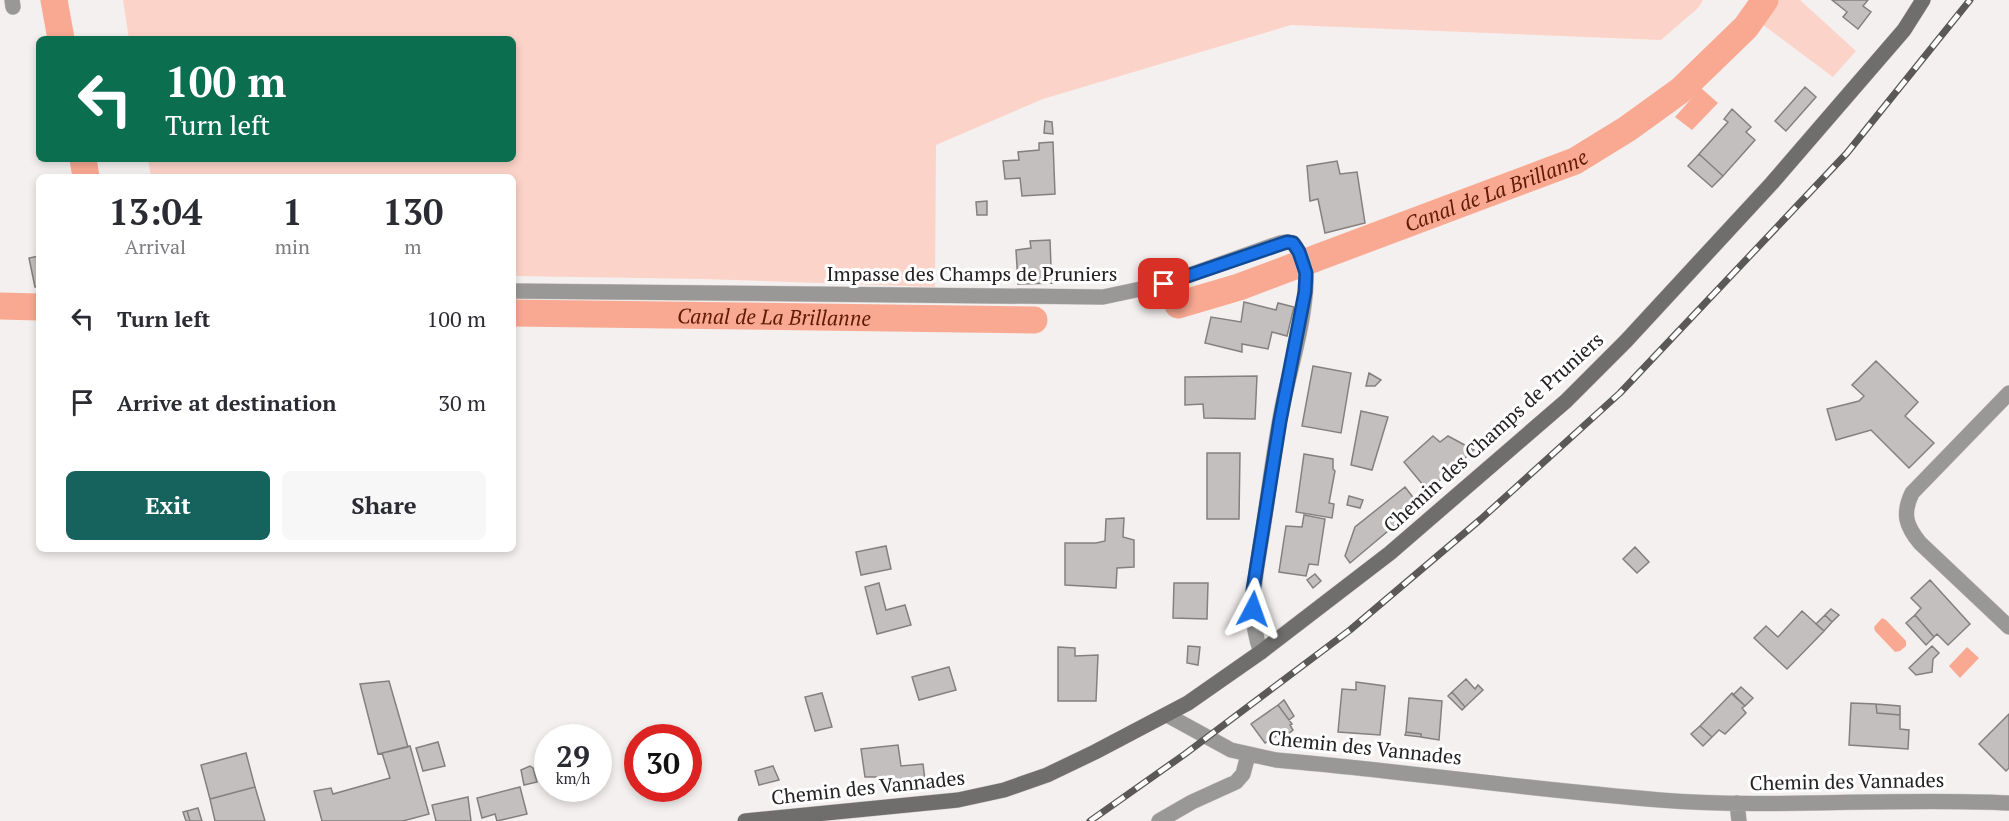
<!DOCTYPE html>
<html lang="en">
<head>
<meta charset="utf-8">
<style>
  :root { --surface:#fff; --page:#f7f7f7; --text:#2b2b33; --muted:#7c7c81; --accent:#16635d }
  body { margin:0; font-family:"PT Serif",serif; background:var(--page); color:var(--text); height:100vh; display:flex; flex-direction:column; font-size:22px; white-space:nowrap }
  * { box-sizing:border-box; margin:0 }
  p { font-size:20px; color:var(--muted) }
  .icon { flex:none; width:33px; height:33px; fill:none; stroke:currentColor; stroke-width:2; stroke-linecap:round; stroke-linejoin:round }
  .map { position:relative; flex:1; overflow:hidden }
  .drawer { position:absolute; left:36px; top:174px; width:480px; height:378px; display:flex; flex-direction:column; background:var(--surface); border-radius:9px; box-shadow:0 3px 9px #0003 }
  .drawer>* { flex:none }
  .guide { position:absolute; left:36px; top:36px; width:480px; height:126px; border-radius:9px; box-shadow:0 3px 9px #0003; background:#0b6e4f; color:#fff; overflow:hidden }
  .speed { position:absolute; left:534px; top:724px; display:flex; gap:12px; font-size:30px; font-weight:700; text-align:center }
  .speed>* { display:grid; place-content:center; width:78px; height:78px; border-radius:50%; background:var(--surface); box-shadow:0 3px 9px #0003; line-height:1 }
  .speed small { font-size:15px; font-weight:400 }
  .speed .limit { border:9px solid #d22; background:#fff; color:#111 }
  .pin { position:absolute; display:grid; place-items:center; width:51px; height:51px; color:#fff; margin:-26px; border-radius:12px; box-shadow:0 3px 9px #0006 }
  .me { position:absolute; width:66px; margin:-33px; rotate:4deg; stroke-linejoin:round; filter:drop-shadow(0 0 4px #0008) }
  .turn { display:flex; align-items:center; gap:21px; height:126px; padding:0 30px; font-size:27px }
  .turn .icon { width:78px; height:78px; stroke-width:2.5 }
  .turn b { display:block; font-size:42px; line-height:51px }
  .eta { display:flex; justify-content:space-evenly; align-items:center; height:102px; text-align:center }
  .eta b { font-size:36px; font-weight:600; line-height:42px }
  .action { display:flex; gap:12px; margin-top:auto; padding:12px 30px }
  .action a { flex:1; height:69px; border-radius:9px; background:var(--accent); color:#fff; font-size:24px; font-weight:600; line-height:69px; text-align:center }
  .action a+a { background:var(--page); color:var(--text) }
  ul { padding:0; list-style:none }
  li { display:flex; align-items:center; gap:18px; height:84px; padding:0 30px }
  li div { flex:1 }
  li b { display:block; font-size:22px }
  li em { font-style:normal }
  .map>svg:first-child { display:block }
</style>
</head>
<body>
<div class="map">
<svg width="2009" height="821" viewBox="0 0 2009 821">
  <rect width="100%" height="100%" fill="#f4f0ef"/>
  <path fill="#fcd3c8" d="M 123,0 L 1703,0 L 1698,8 L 1661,40 L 1291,25 L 1043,99 L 936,145 L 935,287 L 704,279 L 513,276 L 513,177 L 151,177 L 148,159 L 513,159 L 513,39 L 129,39 Z
    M 1779,0 L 1800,0 L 1856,51 L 1833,77 L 1762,24 Z"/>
  <path fill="#f9a992" d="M 1701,88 L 1718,103 L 1692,130 L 1675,117 Z
    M 1882,618 L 1886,620 L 1906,641 L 1906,646 L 1900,651 L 1895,652 L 1875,631 L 1874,627 Z
    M 1967,647 L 1979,658 L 1960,678 L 1949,666 Z"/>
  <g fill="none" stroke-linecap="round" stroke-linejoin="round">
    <g stroke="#f9a992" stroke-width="27">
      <path d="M 54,0 L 61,39"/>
      <path d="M 83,159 L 86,177"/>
      <path id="s1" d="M 1178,305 L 1239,287 L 1575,161 L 1627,129 L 1681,90 L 1746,27 L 1765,0"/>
      <path d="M 0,306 L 39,307"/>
      <path id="s2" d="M 513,313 L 1034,320"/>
    </g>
  </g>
  <path fill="#c3bfbe" stroke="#84807f" stroke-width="1.5" d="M 1832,0 L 1868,0 L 1863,6 L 1871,12 L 1858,29 L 1843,17 L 1847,12 Z
    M 1805,87 L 1816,97 L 1786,131 L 1775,121 Z
    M 1732,109 L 1751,127 L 1746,132 L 1755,140 L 1723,176 L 1699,154 L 1728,122 L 1724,119 Z
    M 1045,121 L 1052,122 L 1053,134 L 1044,133 Z
    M 1053,142 L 1055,194 L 1022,196 L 1020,178 L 1005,179 L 1003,161 L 1019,160 L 1018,152 L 1039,150 L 1039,143 Z
    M 1699,154 L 1723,176 L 1712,187 L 1688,166 Z
    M 1337,161 L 1340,174 L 1357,172 L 1365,223 L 1325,233 L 1318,199 L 1310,201 L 1307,166 Z
    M 987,201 L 987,215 L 977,215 L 976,202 Z
    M 1050,240 L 1051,267 L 1048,267 L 1048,277 L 1058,277 L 1058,283 L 1018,284 L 1016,250 L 1031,248 L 1030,241 Z
    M 39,256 L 39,287 L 35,287 L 29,258 Z
    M 1244,302 L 1276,310 L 1278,303 L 1294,307 L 1287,336 L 1272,332 L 1268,349 L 1242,344 L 1242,352 L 1205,343 L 1211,317 L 1241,322 Z
    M 1876,361 L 1918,402 L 1905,416 L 1934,443 L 1909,468 L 1871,430 L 1836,440 L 1827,409 L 1859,401 L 1864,396 L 1852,385 Z
    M 1313,366 L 1351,373 L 1341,433 L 1302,426 Z
    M 1369,373 L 1381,380 L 1375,386 L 1366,386 Z
    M 1257,376 L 1255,419 L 1204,418 L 1203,404 L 1185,405 L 1185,377 Z
    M 1361,411 L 1388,417 L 1372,470 L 1351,465 Z
    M 1433,436 L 1440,442 L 1448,436 L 1474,450 L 1428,491 L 1404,462 Z
    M 1207,453 L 1240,453 L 1239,519 L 1207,519 Z
    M 1304,454 L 1333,459 L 1333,469 L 1335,471 L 1329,503 L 1334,504 L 1332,518 L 1296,512 Z
    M 1405,487 L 1419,505 L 1350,563 L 1345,556 L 1355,527 Z
    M 1349,496 L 1363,500 L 1360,508 L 1347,505 Z
    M 1304,515 L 1325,519 L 1318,565 L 1309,564 L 1306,576 L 1279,572 L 1286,526 L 1302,527 Z
    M 1124,518 L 1123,537 L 1134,540 L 1134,567 L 1117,568 L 1116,588 L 1065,585 L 1065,543 L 1096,543 L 1105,541 L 1106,519 Z
    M 886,546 L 891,569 L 861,575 L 856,552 Z
    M 1635,547 L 1649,562 L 1637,573 L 1623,559 Z
    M 1315,574 L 1321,581 L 1313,588 L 1307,580 Z
    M 1930,580 L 1970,624 L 1948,645 L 1937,634 L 1934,637 L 1915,615 L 1921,608 L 1911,598 Z
    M 879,583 L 886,610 L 905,605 L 911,625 L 877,634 L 865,587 Z
    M 1174,583 L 1208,583 L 1207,619 L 1173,618 Z
    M 1831,609 L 1839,615 L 1832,622 L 1825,615 Z
    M 1802,611 L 1824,631 L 1787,669 L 1754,638 L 1766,626 L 1778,637 Z
    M 1825,615 L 1832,622 L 1824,631 L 1816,624 Z
    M 1915,615 L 1934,637 L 1926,645 L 1906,623 Z
    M 1188,646 L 1200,647 L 1198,665 L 1187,663 Z
    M 1932,646 L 1939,653 L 1933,659 L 1932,672 L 1916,675 L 1909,668 Z
    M 1058,647 L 1075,648 L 1075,656 L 1098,655 L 1096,701 L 1058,701 Z
    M 949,667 L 956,690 L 919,700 L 912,677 Z
    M 1466,679 L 1475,689 L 1478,685 L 1483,690 L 1465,707 L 1452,692 Z
    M 389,681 L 408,747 L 378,754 L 360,684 Z
    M 1356,682 L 1385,686 L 1380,735 L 1338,732 L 1342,689 L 1356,690 Z
    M 1741,687 L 1753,698 L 1745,706 L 1733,695 Z
    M 1452,692 L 1465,707 L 1462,710 L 1448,696 Z
    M 822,693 L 832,727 L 815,731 L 805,697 Z
    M 1732,693 L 1745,706 L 1742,708 L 1746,713 L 1725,734 L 1719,730 L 1712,737 L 1700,726 Z
    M 1409,698 L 1442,701 L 1439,740 L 1421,737 L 1421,734 L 1406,732 Z
    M 1284,700 L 1294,716 L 1289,720 L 1278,705 Z
    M 1851,703 L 1876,704 L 1877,713 L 1900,715 L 1900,729 L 1909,730 L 1908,749 L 1849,745 Z
    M 1876,704 L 1900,706 L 1900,715 L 1877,713 Z
    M 1278,705 L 1292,724 L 1290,725 L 1293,730 L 1282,739 L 1278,735 L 1265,743 L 1251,724 Z
    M 2009,714 L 2009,768 L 2006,771 L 1979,744 Z
    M 1700,726 L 1712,737 L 1703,746 L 1691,734 Z
    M 1406,732 L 1421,734 L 1421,737 L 1405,735 Z
    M 438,742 L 445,766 L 423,771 L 416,748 Z
    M 898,745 L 901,766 L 923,764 L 925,780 L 894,781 L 894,777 L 865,777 L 861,749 Z
    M 410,746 L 429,814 L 403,821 L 322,821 L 314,791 L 331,788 L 333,794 L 390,778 L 382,753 Z
    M 246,753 L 255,787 L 210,799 L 201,765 Z
    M 530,766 L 533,768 L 537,782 L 524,785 L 521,770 Z
    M 773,766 L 779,780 L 759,785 L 755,771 Z
    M 255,787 L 265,821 L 215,821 L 210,799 Z
    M 520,787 L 527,814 L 497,821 L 495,814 L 482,818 L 477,798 Z
    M 468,797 L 471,821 L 436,821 L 432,805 Z
    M 198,808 L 202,821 L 190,821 L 187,811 Z
    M 187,811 L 190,821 L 186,821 L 183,812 Z"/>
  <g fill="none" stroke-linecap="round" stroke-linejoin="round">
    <defs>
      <path id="street" d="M 12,0 L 13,7
        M 513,291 L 1103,297 L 1164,284 L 1280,243 L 1287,242 L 1293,243 C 1301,252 1306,269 1306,281 C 1305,321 1291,365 1283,403 C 1274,447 1269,491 1262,535 C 1256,574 1246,614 1261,652
        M 2009,393 L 1912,493 C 1902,514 1906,526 1920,543 L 2009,627
        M 1167,715 L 1231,750 L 1276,760 C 1404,771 1532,790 1660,800 C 1776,809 1893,797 2009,803
        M 1737,803 L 1739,821
        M 1159,821 L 1192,802 L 1236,782 L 1243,774 L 1248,755"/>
      <path id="secondary" d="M 745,821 L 958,800 L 1004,790 L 1047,775 L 1095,752 L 1188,703 L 1261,652 L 1390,553 L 1566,401 L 1626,341 L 1772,183 L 1904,30 L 1923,0"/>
    </defs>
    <use href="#street" stroke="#cecbca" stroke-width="16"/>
    <use href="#secondary" stroke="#cecbca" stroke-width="16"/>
    <use href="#street" stroke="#999897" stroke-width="15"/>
    <use href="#secondary" stroke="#706d6d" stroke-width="15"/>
    <defs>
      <path id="rail" d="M 1090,821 L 1185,754 L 1350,630 L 1481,519 L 1620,393 L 1847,153 L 1970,0"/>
    </defs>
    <use href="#rail" stroke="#5b5958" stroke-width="7"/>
    <use href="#rail" stroke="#fffefe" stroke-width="4.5" stroke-dasharray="14" stroke-linecap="butt"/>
  </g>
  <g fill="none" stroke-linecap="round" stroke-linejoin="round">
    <defs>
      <path id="route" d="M 1164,284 L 1287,242 L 1293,243 L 1299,252 L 1306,273 L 1305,292 L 1280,421 L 1253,590 L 1253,609"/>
    </defs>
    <use href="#route" stroke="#114b97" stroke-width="15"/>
    <use href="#route" stroke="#1a73e8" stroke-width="10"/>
  </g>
  <g text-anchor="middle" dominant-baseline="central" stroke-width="6" stroke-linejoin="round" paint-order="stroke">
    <g font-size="20" fill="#232121" stroke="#fffefe">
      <text x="972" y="273">Impasse des Champs de Pruniers</text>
      <text transform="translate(1493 432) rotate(-42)">Chemin des Champs de Pruniers</text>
      <text transform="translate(1365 747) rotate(6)">Chemin des Vannades</text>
      <text transform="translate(1847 781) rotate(-1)">Chemin des Vannades</text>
      <text transform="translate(868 787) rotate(-6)">Chemin des Vannades</text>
    </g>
    <g font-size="21" font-style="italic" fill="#5f1a04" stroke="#fffefe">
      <text stroke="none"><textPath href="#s1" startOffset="338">Canal de La Brillanne</textPath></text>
      <text stroke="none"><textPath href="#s2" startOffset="261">Canal de La Brillanne</textPath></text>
    </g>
  </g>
</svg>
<div class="speed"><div>29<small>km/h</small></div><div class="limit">30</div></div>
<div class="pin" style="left:1164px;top:284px;background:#d93025"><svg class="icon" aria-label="arrive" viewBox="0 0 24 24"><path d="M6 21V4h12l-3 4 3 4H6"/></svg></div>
<svg class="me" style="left:1253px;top:609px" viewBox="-20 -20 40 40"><path d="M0-17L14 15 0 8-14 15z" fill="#1a73e8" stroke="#fff" stroke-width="4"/></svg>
<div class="guide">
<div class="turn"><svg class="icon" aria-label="left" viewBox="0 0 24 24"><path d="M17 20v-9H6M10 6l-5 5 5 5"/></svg><div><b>100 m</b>Turn left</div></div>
</div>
<section class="drawer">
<div class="eta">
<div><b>13:04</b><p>Arrival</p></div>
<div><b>1</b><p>min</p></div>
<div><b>130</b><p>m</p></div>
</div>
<ul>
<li><svg class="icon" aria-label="left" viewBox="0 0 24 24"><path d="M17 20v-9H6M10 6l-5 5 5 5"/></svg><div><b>Turn left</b></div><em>100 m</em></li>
<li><svg class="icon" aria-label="arrive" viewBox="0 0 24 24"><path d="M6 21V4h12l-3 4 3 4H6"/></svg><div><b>Arrive at destination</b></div><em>30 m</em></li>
</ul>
<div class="action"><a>Exit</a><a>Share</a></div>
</section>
</div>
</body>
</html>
